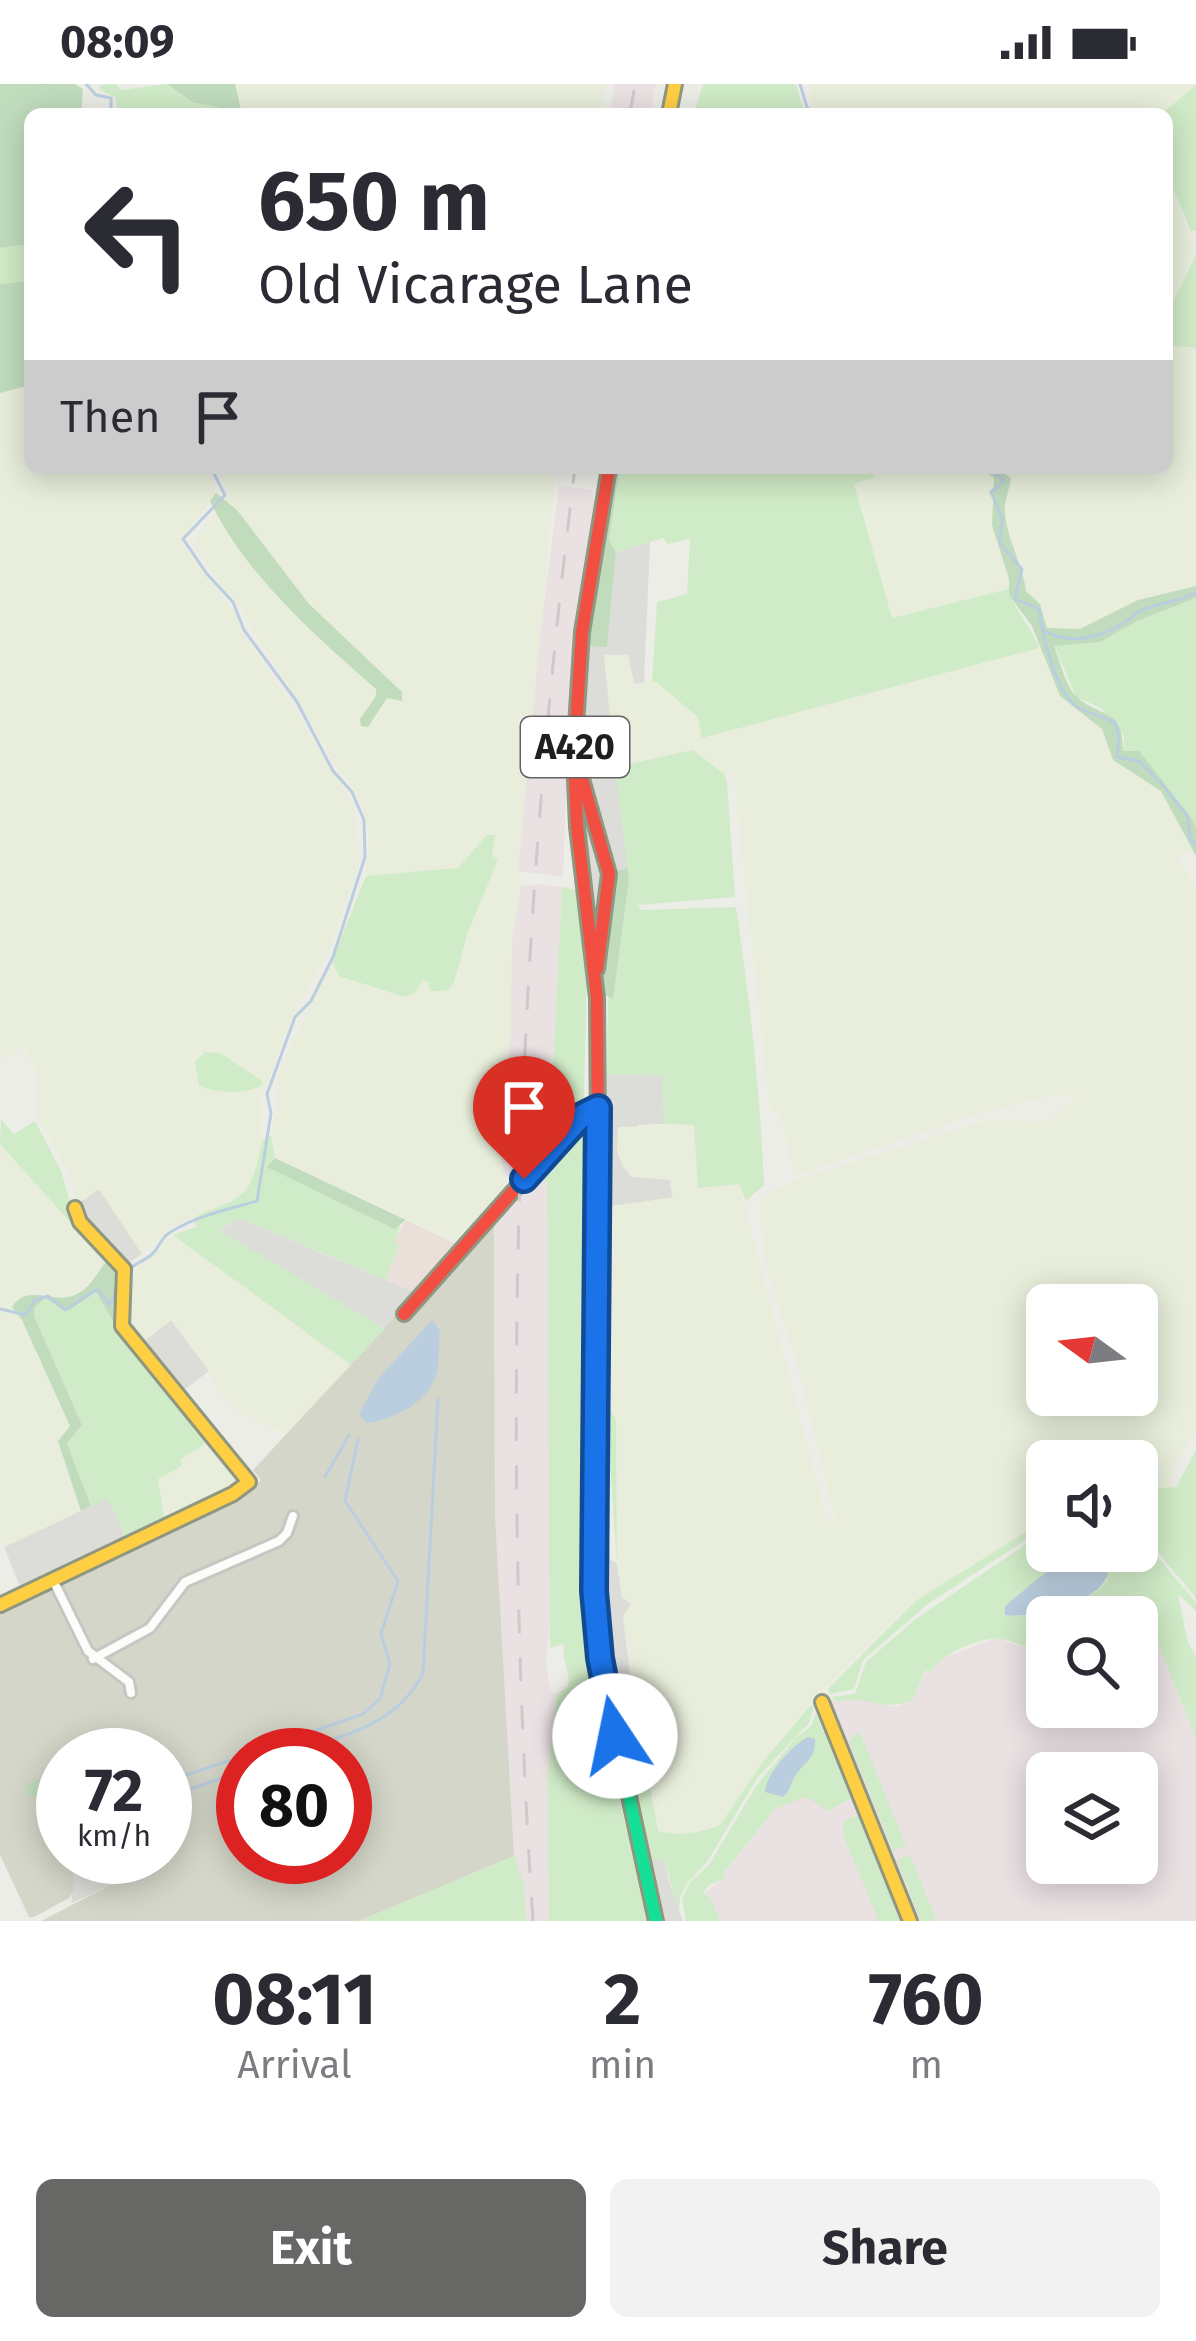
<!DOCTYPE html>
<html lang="en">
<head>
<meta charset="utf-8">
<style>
  :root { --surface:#fff; --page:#f2f2f3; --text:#2b2b33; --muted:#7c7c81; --accent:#676765 }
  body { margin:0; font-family:"Fira Sans",sans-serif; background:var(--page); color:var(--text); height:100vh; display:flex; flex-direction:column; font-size:45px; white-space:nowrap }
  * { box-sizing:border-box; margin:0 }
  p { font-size:39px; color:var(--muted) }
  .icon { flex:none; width:66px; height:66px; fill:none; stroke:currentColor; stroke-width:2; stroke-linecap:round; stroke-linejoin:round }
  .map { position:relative; height:1837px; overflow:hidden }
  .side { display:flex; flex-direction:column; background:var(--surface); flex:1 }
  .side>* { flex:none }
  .guide { position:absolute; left:24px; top:24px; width:1149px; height:366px; border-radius:18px; box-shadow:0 6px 30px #0003; background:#fff; color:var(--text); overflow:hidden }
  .needle { width:78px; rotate:285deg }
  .fabs { position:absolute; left:1026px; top:1200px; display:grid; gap:24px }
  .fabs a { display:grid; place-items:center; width:132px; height:132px; border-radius:18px; background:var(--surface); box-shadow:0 6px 30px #0003; font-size:60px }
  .speed { position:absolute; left:36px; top:1644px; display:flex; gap:24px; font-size:60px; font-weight:700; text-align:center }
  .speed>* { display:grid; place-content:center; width:156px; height:156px; border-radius:50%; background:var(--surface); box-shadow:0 6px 30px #0003; line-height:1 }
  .speed small { font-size:30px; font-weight:400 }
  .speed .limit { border:18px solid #d22; background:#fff; color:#111 }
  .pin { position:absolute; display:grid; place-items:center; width:102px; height:102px; color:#fff; margin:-123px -51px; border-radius:50% 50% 50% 0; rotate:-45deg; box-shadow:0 0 12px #0007 }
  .pin .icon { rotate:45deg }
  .me { position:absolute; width:132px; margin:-66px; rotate:349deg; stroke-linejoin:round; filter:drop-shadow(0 0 9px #0008) }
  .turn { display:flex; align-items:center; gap:42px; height:252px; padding:0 36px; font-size:54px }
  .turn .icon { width:156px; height:156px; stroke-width:2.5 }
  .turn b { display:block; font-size:84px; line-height:102px }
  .then { display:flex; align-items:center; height:114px; padding:0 36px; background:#0003; gap:24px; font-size:45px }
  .eta { display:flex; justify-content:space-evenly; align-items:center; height:204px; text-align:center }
  .eta b { font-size:72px; font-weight:700; line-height:84px }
  .button { display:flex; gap:24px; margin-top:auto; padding:24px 36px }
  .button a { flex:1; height:138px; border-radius:18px; background:var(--accent); color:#fff; font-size:48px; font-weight:700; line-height:138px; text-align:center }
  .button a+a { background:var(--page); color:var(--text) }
  .status { display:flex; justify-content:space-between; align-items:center; height:84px; padding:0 60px; background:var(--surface); direction:ltr }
  .status svg { height:33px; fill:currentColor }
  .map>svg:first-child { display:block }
</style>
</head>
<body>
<div class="status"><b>08:09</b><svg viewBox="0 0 49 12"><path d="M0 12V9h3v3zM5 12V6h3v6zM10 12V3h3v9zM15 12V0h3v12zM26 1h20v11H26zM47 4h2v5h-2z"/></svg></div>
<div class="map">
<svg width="1196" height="1837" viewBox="0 0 1196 1837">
  <rect width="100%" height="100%" fill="#edede7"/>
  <path fill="#dcdcd9" d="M 650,458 L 644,599 L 634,600 L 628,571 L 604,571 L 628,784 L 607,789 L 597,859 L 580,705 L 581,608 L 588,562 L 607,562 L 616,468 Z
    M 607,990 L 663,991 L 663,1040 L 637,1041 L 670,1096 L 673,1114 L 601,1123 Z
    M 99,1105 L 142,1170 L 128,1179 L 76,1121 Z
    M 240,1134 L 321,1169 L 415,1208 L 385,1245 L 218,1147 Z
    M 171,1236 L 209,1287 L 180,1309 L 142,1259 Z
    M 108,1414 L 127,1456 L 21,1505 L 4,1463 Z
    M 598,1462 L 609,1465 L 611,1476 L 617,1479 L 622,1513 L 632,1520 L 623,1533 L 630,1589 L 610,1592 L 599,1527 Z
    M 71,1773 L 112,1773 L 121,1796 L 72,1819 Z
    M 664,1774 L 669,1797 L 683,1837 L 660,1837 L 647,1777 Z"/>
  <path fill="#ebe0d9" d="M 406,1136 L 459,1161 L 415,1208 L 386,1196 L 399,1162 L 393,1159 Z"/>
  <path fill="#eae1e3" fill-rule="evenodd" d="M 615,0 L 656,0 L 650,30 L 610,30 Z
    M 559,402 L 592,406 L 595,420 L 567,686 L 563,793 L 518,787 L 538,568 Z
    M 537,800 L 562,803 L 549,1059 L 530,1081 L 517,1091 L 507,1092 L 500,1086 L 500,1057 L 510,959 L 512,858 L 521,802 Z
    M 530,1096 L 547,1096 L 552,1518 L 546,1579 L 551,1607 L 557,1610 L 547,1692 L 549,1837 L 526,1837 L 524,1800 L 514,1772 L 495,1432 L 494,1139 Z
    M 1142,1520 L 1196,1654 L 1196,1837 L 719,1837 L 702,1810 L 726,1793 L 723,1791 L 775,1725 L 808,1712 L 832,1726 L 851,1715 L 814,1622 L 832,1615 L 840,1618 L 853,1614 L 896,1623 L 913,1616 L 926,1586 L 931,1587 L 938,1576 L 996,1554 L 1031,1566 L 1047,1562 L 1047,1623 L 1137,1623 L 1137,1533 L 1109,1533 ZM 1047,1689 L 1137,1689 L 1137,1779 L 1047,1779 Z"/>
  <path fill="#d4d6c9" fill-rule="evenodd" d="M 494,1139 L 495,1432 L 514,1772 L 359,1837 L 41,1837 L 120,1796 L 112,1773 L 165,1773 L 165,1671 L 63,1671 L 63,1773 L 71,1773 L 74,1806 L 69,1814 L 34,1833 L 29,1833 L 0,1771 L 0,1530 L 213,1429 L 250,1407 L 261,1396 L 253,1386 L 398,1229 L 406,1235 ZM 243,1671 L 345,1671 L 345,1773 L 243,1773 Z"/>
  <path fill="#e8eedb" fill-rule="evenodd" d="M 235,0 L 606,0 L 601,30 L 242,30 Z
    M 812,0 L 1196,0 L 1161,30 L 819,30 L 809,12 Z
    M 1167,91 L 1196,166 L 1167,230 Z
    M 1167,261 L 1196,264 L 1196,502 L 1138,516 L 1080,545 L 1047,544 L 1040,520 L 1026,507 L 1023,483 L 1009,447 L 1005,425 L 1011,394 L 997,384 L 1167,384 Z
    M 30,301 L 30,384 L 205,384 L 216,409 L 181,458 L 237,532 L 242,548 L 298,630 L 353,721 L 357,743 L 360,772 L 357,787 L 330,865 L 292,932 L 261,1016 L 262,1057 L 254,1099 L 242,1113 L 172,1143 L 142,1170 L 99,1105 L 76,1121 L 70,1091 L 35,1028 L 38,992 L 26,967 L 23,963 L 0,977 L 0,309 Z
    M 215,384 L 556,384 L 518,787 L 521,802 L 512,858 L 510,959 L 500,1057 L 506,1106 L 456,1158 L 275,1074 L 272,1051 L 281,980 L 326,891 L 366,792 L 369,757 L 365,730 L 350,698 L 335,681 L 244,529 L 194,464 L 195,455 L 228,412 L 229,405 Z
    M 871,384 L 964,384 L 967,390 L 983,387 L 994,394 L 992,418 L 1009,505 L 892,535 L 853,400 L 874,394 Z
    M 1039,564 L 1060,612 L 1102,645 L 1114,676 L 1161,707 L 1193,767 L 1176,772 L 1196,802 L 1196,1348 L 1175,1381 L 1169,1399 L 1172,1402 L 1159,1406 L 1137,1406 L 1137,1377 L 1047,1377 L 1047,1435 L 917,1516 L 882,1548 L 812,1617 L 765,1675 L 720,1742 L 684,1751 L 659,1748 L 623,1532 L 631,1520 L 622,1513 L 617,1479 L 616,1335 L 601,1314 L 605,1124 L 673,1113 L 670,1096 L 631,1093 L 622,1081 L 617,1067 L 618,1043 L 694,1041 L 695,1062 L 739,1100 L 828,1441 L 836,1440 L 800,1291 L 766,1180 L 759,1120 L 772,1107 L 799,1095 L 988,1036 L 1046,1038 L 1083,1009 L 1044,1013 L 961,1035 L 794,1092 L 781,1032 L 770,1025 L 733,686 L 724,690 L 693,666 L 615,683 L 604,571 L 628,571 L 634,600 L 656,597 L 698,633 L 703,654 ZM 1047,1221 L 1137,1221 L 1137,1311 L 1047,1311 Z
    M 0,1060 L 99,1170 L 108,1175 L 77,1211 L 60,1214 L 39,1209 L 23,1213 L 12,1223 L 22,1236 L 70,1343 L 58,1357 L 81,1427 L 4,1463 L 0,1455 Z
    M 173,1151 L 351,1281 L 286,1350 L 236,1327 L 218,1308 L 209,1287 L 171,1236 L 142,1259 L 128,1236 L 132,1191 Z
    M 207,1358 L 239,1398 L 165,1439 L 158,1395 L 181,1383 L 179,1376 Z"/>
  <path fill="#d0ebc7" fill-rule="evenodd" d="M 116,0 L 120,6 L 167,0 L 192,18 L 218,23 L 221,30 L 117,30 L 116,14 L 100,6 L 100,1 Z
    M 703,0 L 796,0 L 805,30 L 694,30 Z
    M 1196,1 L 1196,146 L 1191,147 L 1167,91 L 1167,30 L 1161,30 Z
    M 30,160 L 30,197 L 0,200 L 0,164 Z
    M 1196,171 L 1196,264 L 1167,261 L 1167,230 Z
    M 620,384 L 871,384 L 874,394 L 854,400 L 892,534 L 1009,505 C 1012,525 1032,541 1039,564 L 702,654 L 698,633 L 656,598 L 652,598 L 657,518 L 687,510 L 690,455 L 667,460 L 664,454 L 616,468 L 609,456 Z
    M 1196,514 L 1196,743 L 1139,668 L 1123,667 L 1124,652 L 1101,624 L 1076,613 L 1054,561 L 1100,558 L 1137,537 Z
    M 693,666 L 724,690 L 727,698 L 735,813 L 637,821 L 641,826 L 736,823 C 750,917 760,1007 764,1101 L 746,1117 L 739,1100 L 698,1104 L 694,1041 L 663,1040 L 662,992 L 607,990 L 608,913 L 613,914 L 629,796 L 615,683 Z
    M 487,751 L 495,751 L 492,771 L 498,776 L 467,850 L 454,899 L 446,907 L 430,907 L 428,898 L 423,896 L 414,909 L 405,913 L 339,892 L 332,877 L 366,792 L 458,784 Z
    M 562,803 L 576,806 L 587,892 L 584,1011 L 582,1022 L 549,1059 Z
    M 205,968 L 220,969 L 262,997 L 260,1002 C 243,1011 217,1009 199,1002 L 195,978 Z
    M 1,1035 L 14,1050 L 35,1037 L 61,1087 L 75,1136 L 108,1175 L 99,1170 L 0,1060 Z
    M 583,1041 L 589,1059 L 586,1481 C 591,1603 618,1720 651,1837 L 549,1837 L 547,1692 L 557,1610 L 568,1602 C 571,1588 561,1575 564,1560 L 550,1564 L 547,1097 L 538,1096 C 540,1076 565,1051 583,1041 Z
    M 271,1051 L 275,1074 L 268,1082 L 393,1145 L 401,1140 L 394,1158 L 399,1161 L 386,1196 L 240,1134 L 219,1146 L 385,1245 L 351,1281 L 173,1151 L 196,1143 L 194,1133 C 247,1111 250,1116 262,1057 Z
    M 96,1208 L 118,1244 L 207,1358 L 180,1376 L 182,1382 L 158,1395 L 165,1439 L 127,1456 L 108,1415 L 91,1422 L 67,1358 L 82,1341 L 34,1232 L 35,1223 L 45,1214 L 68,1226 Z
    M 601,1314 L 616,1335 L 617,1479 L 608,1352 L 603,1369 L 609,1465 L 598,1462 Z
    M 1196,1366 L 1196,1514 L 1137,1443 L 1137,1406 L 1176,1403 Z
    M 1047,1435 L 1047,1442 L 928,1520 L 863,1576 L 854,1605 L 830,1610 L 828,1605 L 917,1516 Z
    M 1047,1446 L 1047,1467 L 1137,1467 L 1137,1448 L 1196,1519 L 1196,1527 L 1178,1510 L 1187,1556 L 1196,1573 L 1196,1654 L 1146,1530 L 1137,1534 L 1132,1524 L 1109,1533 L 1047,1533 L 1047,1562 C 1027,1569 1019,1557 1000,1555 C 981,1552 939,1571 931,1588 L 925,1586 L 913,1616 C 883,1629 866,1610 838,1618 L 831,1613 L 855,1610 L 866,1578 L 917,1534 ZM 1071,1473 L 1108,1495 C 1090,1522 1035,1533 1005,1531 L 1005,1522 Z
    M 630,1589 L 658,1747 C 680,1753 699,1749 720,1741 L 765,1675 L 811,1621 L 814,1623 L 809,1639 L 758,1693 L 707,1778 L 688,1798 L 680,1813 L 679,1828 L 664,1775 L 647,1777 L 610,1592 Z
    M 816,1629 L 851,1715 L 828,1727 L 807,1713 L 775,1725 L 723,1790 L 727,1794 L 709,1801 L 703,1809 L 710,1813 L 720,1837 L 686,1837 L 682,1815 L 690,1798 L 709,1781 L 756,1702 L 795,1655 L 811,1642 Z
    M 860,1648 L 906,1762 L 893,1767 L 850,1660 L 851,1653 Z
    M 858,1732 L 900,1837 L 879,1837 L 842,1749 L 845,1735 Z
    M 910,1771 L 937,1837 L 921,1837 L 897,1776 Z
    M 514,1772 L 524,1800 L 526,1837 L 359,1837 Z"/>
  <path fill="#c0dcbd" d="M 0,0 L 75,0 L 83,5 L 81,30 L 30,30 L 30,160 L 0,164 Z
    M 167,0 L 235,0 L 242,30 L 221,30 L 218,23 L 192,18 Z
    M 30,197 L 30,301 L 0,309 L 0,200 Z
    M 614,384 L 620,384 L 609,456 L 616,468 L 607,563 L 588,562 Z
    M 964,384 L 997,384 L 1011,394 C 1010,403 1006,413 1005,422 C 1003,447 1023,480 1026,507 L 1040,520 L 1047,544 L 1080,545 L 1138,516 L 1196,502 L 1196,514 L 1137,537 L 1100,558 L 1054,562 C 1060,576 1066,605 1078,614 C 1104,635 1123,624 1123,667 L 1139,667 L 1192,735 L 1196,743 L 1196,772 L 1161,707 L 1113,676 L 1102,645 L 1060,612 L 1032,542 L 1009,511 L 1009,495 L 992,441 L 994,394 L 983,387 L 967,390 Z
    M 216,409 L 237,426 L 309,520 L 402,608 L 402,617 L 387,614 L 368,643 L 361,642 L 360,635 L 376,612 L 376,605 C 315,552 245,490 210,417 Z
    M 628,784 L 629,796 L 613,915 L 605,911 L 602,886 L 611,788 Z
    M 275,1074 L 406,1136 L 394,1145 L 267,1083 Z
    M 108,1175 L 121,1190 L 115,1240 L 96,1208 L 68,1227 L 45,1214 L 35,1223 L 34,1232 L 82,1341 L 67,1359 L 91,1422 L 81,1427 L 58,1357 L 70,1342 L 22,1236 L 12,1223 C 29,1198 53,1221 75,1211 C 90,1205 98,1187 108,1175 Z
    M 50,1690 L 63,1700 L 63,1753 L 56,1753 L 52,1743 L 58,1717 L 45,1720 L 26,1709 L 25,1701 Z"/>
  <path fill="#bbcedf" d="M 432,1236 L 440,1247 C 438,1260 440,1275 437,1288 C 429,1318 394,1336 366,1339 L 359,1330 L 378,1295 Z
    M 1082,1470 L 1096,1472 L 1108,1482 C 1113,1517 1031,1535 1005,1531 L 1005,1522 C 1028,1504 1053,1478 1082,1470 Z
    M 808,1653 L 815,1655 C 816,1672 808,1676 798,1688 C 790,1696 793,1704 783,1713 L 765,1708 C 765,1691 792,1661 808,1653 Z"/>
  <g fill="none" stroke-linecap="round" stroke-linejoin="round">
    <path stroke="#bbcedf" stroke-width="3" d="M 86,0 L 96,11 L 111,14 L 111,30
      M 800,0 L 807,23 L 814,30
      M 989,384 L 1004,397 L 991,408 L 1002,434 L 1000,460 L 1022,485 L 1015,515 L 1039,525 C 1042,549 1056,612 1079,624 C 1090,630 1104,632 1115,639 L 1119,652 L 1117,673 L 1139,677 L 1162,700 L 1187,732 L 1190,755 L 1196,761
      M 1043,546 C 1068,562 1101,554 1125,538 C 1130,535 1135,529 1140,527 C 1158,519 1178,518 1196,509
      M 127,1187 C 135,1179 143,1178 151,1171 C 159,1165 160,1155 169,1149 C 196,1132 229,1125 257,1117 L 271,1029 L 267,1010 L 295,933 L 311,917 L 333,873 L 365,773 L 364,736 L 352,708 L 333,687 L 297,618 L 244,546 L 233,518 L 207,490 L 183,455 L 225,411 L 211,384
      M 0,1225 L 26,1231 L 34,1217 L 48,1212 L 65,1226 L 97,1205 L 110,1221 L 121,1194
      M 325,1393 L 349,1351
      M 246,1671 L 363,1630 L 380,1615 L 390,1580 L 381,1550 L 398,1497 L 345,1417 L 358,1355
      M 287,1671 C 339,1652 397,1643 423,1589 L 438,1315
      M 165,1698 L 243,1672
      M 165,1709 L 182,1708 L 243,1687"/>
    <defs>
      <path id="street" d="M 53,1496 L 88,1567 L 129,1598 L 131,1609
        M 93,1575 L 150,1544 L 185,1498 L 279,1457 L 287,1449 L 293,1432"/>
      <path id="fast" d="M 598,1053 L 596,1539 L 607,1611 L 656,1837"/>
      <path id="slow" d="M 669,30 L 675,0
        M 0,1521 L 233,1410 L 249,1398 L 122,1242 L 124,1185 L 80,1138 L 75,1124
        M 822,1618 L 910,1837"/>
      <path id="jam" d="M 578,681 L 609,790 L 597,885
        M 598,1053 L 597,914 L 577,743 L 574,673 L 582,548 L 609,384
        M 404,1230 L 572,1041 L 598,1024"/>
    </defs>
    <use href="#street" stroke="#c6c6c3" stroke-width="14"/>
    <use href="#fast" stroke="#8f9780" stroke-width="18"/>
    <use href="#slow" stroke="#8f9780" stroke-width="18"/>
    <use href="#jam" stroke="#8f9780" stroke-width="18"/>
    <use href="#street" stroke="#fcfcfb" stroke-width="8"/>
    <use href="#fast" stroke="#16e098" stroke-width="12"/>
    <use href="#slow" stroke="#ffcf43" stroke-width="12"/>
    <use href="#jam" stroke="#f24e42" stroke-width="12"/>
    <path stroke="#cbcbca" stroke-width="3" stroke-dasharray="24 24" stroke-linecap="butt" d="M 630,30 L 635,0
      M 533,1837 C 501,1355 515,864 575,384"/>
  </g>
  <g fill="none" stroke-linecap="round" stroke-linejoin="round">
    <defs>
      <path id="route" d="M 524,1095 L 580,1033 L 598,1024 L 594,1507 L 600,1574 L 615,1652"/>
    </defs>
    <use href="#route" stroke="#114b97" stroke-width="30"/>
    <use href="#route" stroke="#1a73e8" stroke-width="21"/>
  </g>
  <g text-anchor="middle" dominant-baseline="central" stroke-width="9" stroke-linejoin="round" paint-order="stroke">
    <rect fill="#fff" stroke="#626262" stroke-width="3" x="521" y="633" width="108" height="60" rx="9"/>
    <g font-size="36" font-weight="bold" fill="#1f1f1f">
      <text x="575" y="663">A420</text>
    </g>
  </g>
</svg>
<div class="fabs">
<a><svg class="needle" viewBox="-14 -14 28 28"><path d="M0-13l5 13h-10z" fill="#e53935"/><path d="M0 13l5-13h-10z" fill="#7c7c81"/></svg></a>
<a><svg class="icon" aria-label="sound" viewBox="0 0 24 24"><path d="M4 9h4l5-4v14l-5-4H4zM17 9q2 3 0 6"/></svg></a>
<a><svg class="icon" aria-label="search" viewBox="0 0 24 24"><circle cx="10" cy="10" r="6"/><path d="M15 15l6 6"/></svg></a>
<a><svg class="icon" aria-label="layers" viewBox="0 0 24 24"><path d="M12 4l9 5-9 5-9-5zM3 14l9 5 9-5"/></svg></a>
</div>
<div class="speed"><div>72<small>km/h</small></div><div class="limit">80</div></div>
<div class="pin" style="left:524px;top:1095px;background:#d93025"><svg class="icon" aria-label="arrive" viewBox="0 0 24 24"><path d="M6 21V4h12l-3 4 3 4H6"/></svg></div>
<svg class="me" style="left:615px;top:1652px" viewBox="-20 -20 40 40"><circle r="19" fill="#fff"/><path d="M0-13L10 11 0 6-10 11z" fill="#1a73e8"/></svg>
<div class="guide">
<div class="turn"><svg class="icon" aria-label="left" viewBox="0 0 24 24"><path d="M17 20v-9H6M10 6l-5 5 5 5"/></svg><div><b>650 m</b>Old Vicarage Lane</div></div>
<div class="then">Then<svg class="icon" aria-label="arrive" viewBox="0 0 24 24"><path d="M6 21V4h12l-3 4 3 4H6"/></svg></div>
</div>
</div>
<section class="side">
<div class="eta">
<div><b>08:11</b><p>Arrival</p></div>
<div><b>2</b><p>min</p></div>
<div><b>760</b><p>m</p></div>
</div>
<div class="button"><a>Exit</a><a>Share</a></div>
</section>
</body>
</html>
